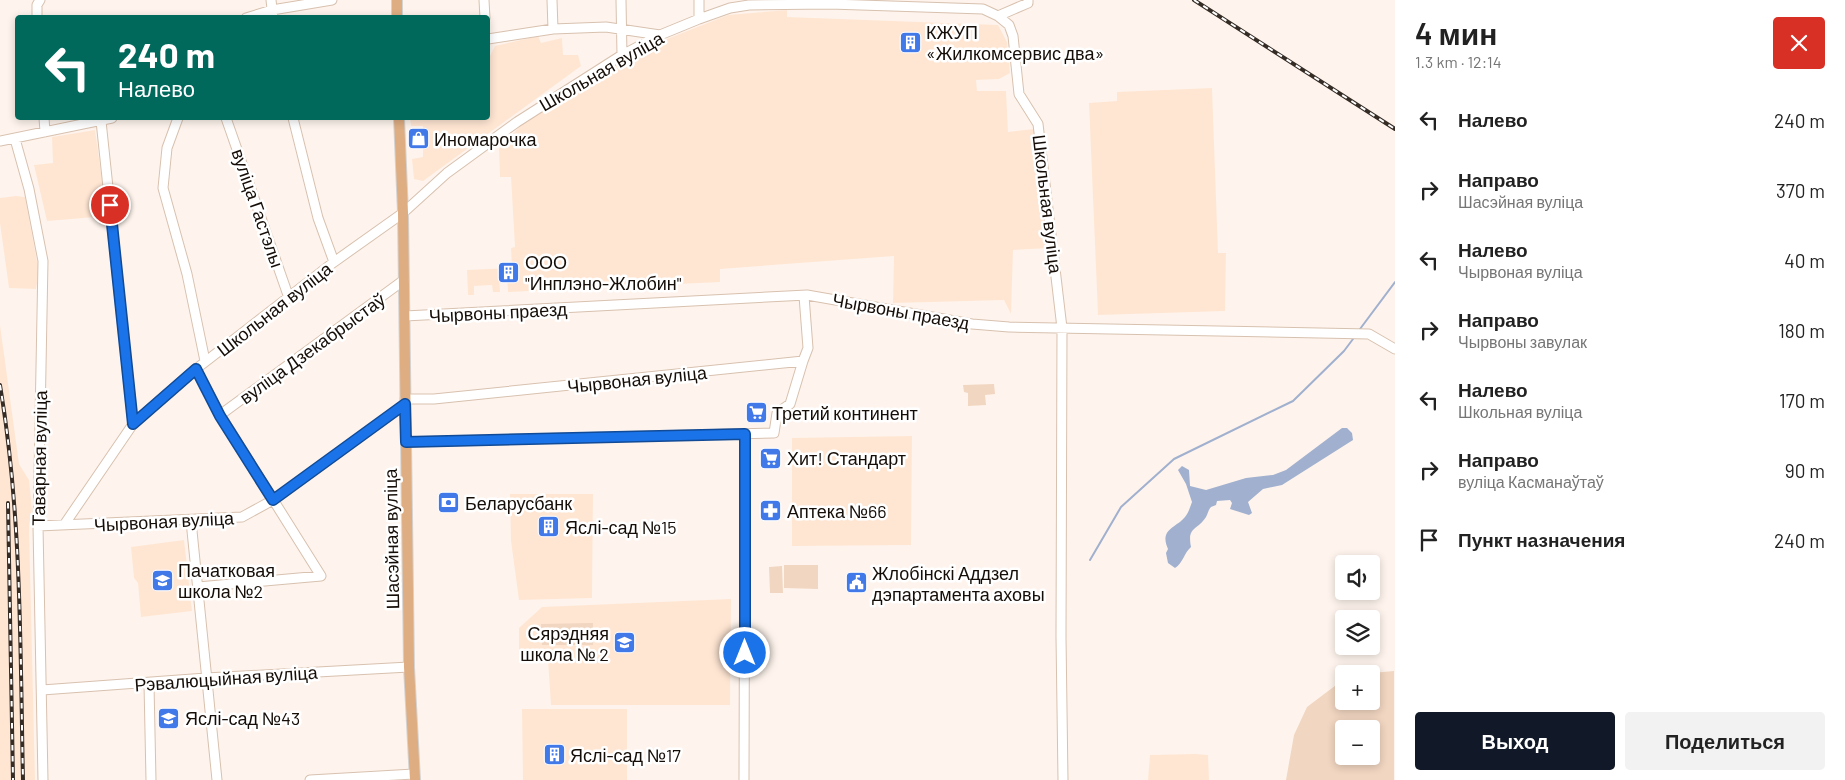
<!DOCTYPE html>
<html lang="ru">
<head>
<meta charset="utf-8">
<style>
  :root { --surface:#fff; --page:#f2f2f2; --text:#222; --muted:#767676; --accent:#111827 }
  body { margin:0; font-family:Barlow,sans-serif; background:var(--page); color:var(--text); height:100vh; display:flex; flex-direction:column; font-size:19px; white-space:nowrap }
  * { box-sizing:border-box; margin:0 }
  p { font-size:16px; color:var(--muted) }
  .icon { flex:none; width:28px; height:28px; fill:none; stroke:currentColor; stroke-width:2; stroke-linecap:round; stroke-linejoin:round }
  .map { position:relative; flex:1; overflow:hidden }
  .sheet { display:flex; flex-direction:column; background:var(--surface); width:450px }
  .sheet>* { flex:none }
  .guide { position:absolute; left:15px; top:15px; width:475px; height:105px; border-radius:5px; box-shadow:0 2px 8px #0003; background:#00695c; color:#fff; overflow:hidden }
  .controls { position:absolute; left:1335px; top:555px; display:grid; gap:10px }
  .controls a { display:grid; place-items:center; width:45px; height:45px; border-radius:5px; background:var(--surface); box-shadow:0 2px 8px #0003; font-size:25px }
  .pin { position:absolute; display:grid; place-items:center; width:42px; height:42px; color:#fff; margin:-21px; border:2px solid #fff; border-radius:50%; box-shadow:0 1px 5px #0007 }
  .me { position:absolute; width:55px; margin:-28px; rotate:0deg; stroke-linejoin:round; filter:drop-shadow(0 0 4px #0008) }
  .turn { display:flex; align-items:center; gap:18px; height:105px; padding:0 20px; font-size:22px }
  .turn .icon { width:65px; height:65px; stroke-width:2.5 }
  .turn b { display:block; font-size:35px; line-height:42px }
  .round { display:grid; place-items:center; flex:none; width:52px; height:52px; border-radius:5px; background:var(--page) }
  .summary { display:flex; align-items:center; justify-content:space-between; height:85px; padding:0 20px }
  h1 { font-size:30px; font-weight:600; line-height:38px }
  .cta { display:flex; gap:10px; margin-top:auto; padding:10px 20px }
  .cta a { flex:1; height:58px; border-radius:5px; background:var(--accent); color:#fff; font-size:20px; font-weight:600; line-height:58px; text-align:center }
  .cta a+a { background:var(--page); color:var(--text) }
  ul { padding:0; list-style:none }
  li { display:flex; align-items:center; gap:15px; height:70px; padding:0 20px }
  li div { flex:1 }
  li b { display:block; font-size:19px }
  li em { font-style:normal }
  main { display:flex; flex:1; min-height:0 }
  .map>svg:first-child { display:block }
</style>
</head>
<body>
<main>
<div class="map">
<svg width="1395" height="780" viewBox="0 0 1395 780">
  <rect width="100%" height="100%" fill="#fef4ed"/>
  <path fill="#ffe6d3" d="M 787,10 L 787,17 L 998,25 L 1007,42 L 1010,73 L 999,79 L 976,80 L 977,91 L 1006,91 L 1008,132 L 1034,129 L 1049,248 L 1013,250 L 1011,314 L 1004,300 L 893,303 L 894,256 L 720,269 L 720,282 L 508,292 L 507,275 L 499,275 L 500,292 L 493,292 L 492,285 L 474,286 L 474,295 L 468,295 L 467,270 L 512,268 L 511,248 L 515,247 L 511,177 L 500,177 L 499,149 L 523,123 L 557,101 L 565,101 L 564,95 L 649,46 L 728,15 Z
    M 538,36 L 541,43 L 562,38 L 563,55 L 578,55 L 581,66 L 423,181 L 414,179 L 412,159 L 423,157 L 423,126 L 411,126 L 410,118 L 488,118 L 488,60 L 495,46 Z
    M 1212,88 L 1218,253 L 1226,253 L 1225,311 L 1098,315 L 1089,103 L 1117,101 L 1117,92 Z
    M 95,130 L 107,216 L 47,221 L 34,165 L 53,163 L 52,137 Z
    M 16,196 L 25,197 L 39,272 L 36,289 L 9,288 L 0,223 L 0,198 Z
    M 0,325 L 19,464 L 29,480 L 32,509 L 29,527 L 35,780 L 0,780 Z
    M 912,436 L 911,545 L 792,546 L 792,438 Z
    M 510,494 L 593,494 L 592,598 L 519,600 L 511,541 Z
    M 184,540 L 192,611 L 141,617 L 138,583 L 134,578 L 131,547 Z
    M 731,599 L 730,705 L 551,705 L 548,660 L 519,658 L 519,628 L 542,607 Z
    M 522,709 L 627,709 L 627,780 L 523,780 Z
    M 1195,754 L 1208,755 L 1209,780 L 1148,780 L 1150,755 Z"/>
  <path fill="#f1d6c1" fill-rule="evenodd" d="M 994,384 L 995,394 L 985,395 L 986,405 L 968,406 L 968,393 L 964,392 L 963,385 Z
    M 784,565 L 818,565 L 818,589 L 784,588 Z
    M 782,566 L 783,593 L 770,593 L 769,567 Z
    M 593,623 L 593,645 L 542,645 L 541,624 Z
    M 1394,671 L 1394,780 L 1286,780 L 1294,735 L 1307,707 L 1344,679 L 1344,701 L 1371,701 L 1371,674 L 1360,674 ZM 1344,729 L 1371,729 L 1371,756 L 1344,756 Z"/>
  <path fill="#a0b0ce" d="M 1342,428 L 1347,428 L 1352,433 L 1353,440 L 1282,485 L 1263,489 L 1248,502 L 1252,513 L 1249,515 L 1230,509 L 1232,503 L 1230,500 L 1217,501 L 1216,505 L 1211,507 C 1208,510 1208,514 1206,517 C 1197,531 1187,526 1191,547 C 1184,553 1183,563 1175,568 L 1168,563 L 1166,553 L 1168,549 C 1159,529 1176,528 1185,517 C 1189,512 1190,507 1192,502 L 1186,484 L 1178,470 L 1182,466 L 1189,470 L 1190,486 L 1206,490 L 1246,478 L 1273,475 L 1286,470 Z"/>
  <g fill="none" stroke-linecap="round" stroke-linejoin="round">
    <path stroke="#a0b0ce" stroke-width="2" d="M 1360,329 L 1395,282
      M 1090,560 L 1121,507 L 1174,459 L 1293,401 L 1344,351 L 1353,339"/>
    <defs>
      <path id="minor" d="M 271,0 L 273,18
        M 484,0 L 485,18
        M 552,0 L 553,29
        M 621,0 L 622,55
        M 699,0 L 699,19
        M 998,16 L 1028,3 L 1028,0
        M 37,18 L 37,5 L 40,0
        M 246,18 L 272,10 L 332,0
        M 488,39 L 553,29 L 606,27 L 660,35
        M 44,118 L 45,132
        M 178,118 L 167,148 L 163,188 L 187,274 L 205,361
        M 226,118 L 289,298
        M 293,118 L 318,218 L 334,262
        M 101,121 L 133,424
        M 15,139 L 29,189 L 43,261 L 38,526 L 43,780
        M 0,141 L 112,118
        M 405,316 L 807,295 L 972,324 L 1009,327 L 1369,334 L 1395,349
        M 196,369 L 220,415 L 321,576 L 198,587
        M 405,399 L 434,399 L 803,361 L 808,348 L 804,296
        M 220,415 L 404,280
        M 406,442 L 774,433 L 777,413 L 790,404 L 803,361
        M 191,521 L 217,780
        M 64,525 L 133,424 L 196,369 L 334,262 L 403,213 L 447,173 L 517,122 L 622,55 L 660,35 L 699,19 L 730,8 L 749,5 L 830,4 L 983,9 L 998,16 L 1009,25 L 1013,36 L 1019,94 L 1038,124 L 1062,328 L 1061,637 L 1063,780
        M 38,526 L 242,517 L 273,500 L 405,404
        M 149,684 L 151,780
        M 42,690 L 206,678 L 409,667
        M 310,780 L 414,774
        M 744,780 L 745,434"/>
      <path id="major" d="M 397,0 L 397,18
        M 399,118 L 403,213 L 409,667 L 415,780"/>
    </defs>
    <use href="#minor" stroke="#d8c1af" stroke-width="11"/>
    <use href="#major" stroke="#d5d3d2" stroke-width="12"/>
    <use href="#minor" stroke="#fff" stroke-width="9"/>
    <use href="#major" stroke="#dead82" stroke-width="10"/>
    <defs>
      <path id="rail" d="M 1194,0 L 1395,129
        M 0,385 C 22,516 20,648 23,780
        M 8,503 L 13,780"/>
    </defs>
    <use href="#rail" stroke="#352c26" stroke-width="4"/>
    <use href="#rail" stroke="#fff" stroke-width="2" stroke-dasharray="5.5" stroke-linecap="butt"/>
  </g>
  <g fill="none" stroke-linecap="round" stroke-linejoin="round">
    <defs>
      <path id="route" d="M 110,205 L 133,424 L 196,369 L 220,416 L 273,500 L 405,404 L 406,442 L 745,434 L 745,653"/>
    </defs>
    <use href="#route" stroke="#114b97" stroke-width="12"/>
    <use href="#route" stroke="#1a73e8" stroke-width="9"/>
  </g>
  <defs>
    <symbol id="building-square" viewBox="-11 -11 22 22"><rect x="-9" y="-9" width="18" height="18" rx="4" fill="#4279e9" stroke="#fff"/><path d="M-4-6H4V6H1V3H-1V6H-4ZM-2.5-4.3h1.7v1.8h-1.7ZM.8-4.3h1.7v1.8H.8ZM-2.5-1h1.7V.8h-1.7ZM.8-1h1.7V.8H.8Z" fill="#fff"/></symbol>
    <symbol id="shop-square" viewBox="-11 -11 22 22"><rect x="-9" y="-9" width="18" height="18" rx="4" fill="#4279e9" stroke="#fff"/><path d="M-5-2.5h2.3a2.7 3.5 0 0 1 5.4 0H5L5.5 6h-11ZM-1.5-2.5h3a1.5 2.3 0 0 0-3 0Z" fill="#fff"/></symbol>
    <symbol id="supermarket-square" viewBox="-11 -11 22 22"><rect x="-9" y="-9" width="18" height="18" rx="4" fill="#4279e9" stroke="#fff"/><path d="M-6-5.5h2.5l.6 2H6L4.5 2H-2.5L-4.4-4H-6ZM-1.5 3.2a1.3 1.3 0 1 0 .1 0ZM3 3.2a1.3 1.3 0 1 0 .1 0Z" fill="#fff"/></symbol>
    <symbol id="bank-square" viewBox="-11 -11 22 22"><rect x="-9" y="-9" width="18" height="18" rx="4" fill="#4279e9" stroke="#fff"/><path d="M-6-4H6V4H-6ZM0-2.3a2.3 2.3 0 1 0 0 4.6a2.3 2.3 0 1 0 0-4.6Z" fill="#fff"/></symbol>
    <symbol id="pharmacy-square" viewBox="-11 -11 22 22"><rect x="-9" y="-9" width="18" height="18" rx="4" fill="#4279e9" stroke="#fff"/><path d="M-2-6h4v4h4v4h-4v4h-4v-4h-4v-4h4Z" fill="#fff"/></symbol>
    <symbol id="school-square" viewBox="-11 -11 22 22"><rect x="-9" y="-9" width="18" height="18" rx="4" fill="#4279e9" stroke="#fff"/><path d="M0-5L7-2L0 1L-7-2ZM-4 1L0 2.5L4 1V4Q0 6-4 4Z" fill="#fff"/></symbol>
    <symbol id="civic-square" viewBox="-11 -11 22 22"><rect x="-9" y="-9" width="18" height="18" rx="4" fill="#4279e9" stroke="#fff"/><path d="M-.6-6.5H3V-4.5H.6V-3L4-1V1h2V6H-6V1h2V-1L-.6-3ZM-1.2 2.5V6h2.4V2.5Z" fill="#fff"/></symbol>
  </defs>
  <g fill-rule="evenodd">
    <use href="#building-square" x="898" y="30" width="25" height="25"/>
    <use href="#shop-square" x="406" y="126" width="25" height="25"/>
    <use href="#building-square" x="496" y="260" width="25" height="25"/>
    <use href="#supermarket-square" x="744" y="400" width="25" height="25"/>
    <use href="#supermarket-square" x="758" y="446" width="25" height="25"/>
    <use href="#bank-square" x="436" y="490" width="25" height="25"/>
    <use href="#pharmacy-square" x="758" y="498" width="25" height="25"/>
    <use href="#building-square" x="536" y="514" width="25" height="25"/>
    <use href="#school-square" x="150" y="568" width="25" height="25"/>
    <use href="#civic-square" x="844" y="570" width="25" height="25"/>
    <use href="#school-square" x="612" y="630" width="25" height="25"/>
    <use href="#school-square" x="156" y="706" width="25" height="25"/>
    <use href="#building-square" x="542" y="742" width="25" height="25"/>
  </g>
  <g text-anchor="middle" dominant-baseline="central" stroke-width="5" stroke-linejoin="round" paint-order="stroke">
    <g font-size="18" fill="#150d07" stroke="#fff" text-anchor="start">
      <text x="926" y="32">КЖУП<tspan x="926" dy="21">«Жилкомсервис два»</tspan></text>
      <text x="434" y="139">Иномарочка</text>
      <text x="525" y="262">ООО<tspan x="525" dy="21">"Инплэно-Жлобин"</tspan></text>
      <text x="772" y="413">Третий континент</text>
      <text x="787" y="458">Хит! Стандарт</text>
      <text x="465" y="503">Беларусбанк</text>
      <text x="787" y="511">Аптека №66</text>
      <text x="565" y="527">Яслі-сад №15</text>
      <text x="178" y="570">Пачатковая<tspan x="178" dy="21">школа №2</tspan></text>
      <text x="872" y="573">Жлобінскі Аддзел<tspan x="872" dy="21">дэпартамента аховы</tspan></text>
      <text x="609" y="633" text-anchor="end">Сярэдняя<tspan x="609" dy="21">школа № 2</tspan></text>
      <text x="185" y="718">Яслі-сад №43</text>
      <text x="570" y="755">Яслі-сад №17</text>
    </g>
    <g font-size="18" fill="#150d07" stroke="#fff">
      <text transform="translate(601 71) rotate(-30)">Школьная вуліца</text>
      <text transform="translate(1048 204) rotate(83)">Школьная вуліца</text>
      <text transform="translate(258 208) rotate(71)">вуліца Гастэлы</text>
      <text transform="translate(274 309) rotate(-38)">Школьная вуліца</text>
      <text transform="translate(901 311) rotate(10)">Чырвоны праезд</text>
      <text transform="translate(498 312) rotate(-3)">Чырвоны праезд</text>
      <text transform="translate(312 348) rotate(-36)">вуліца Дзекабрыстаў</text>
      <text transform="translate(637 379) rotate(-6)">Чырвоная вуліца</text>
      <text transform="translate(39 458) rotate(-89)">Таварная вуліца</text>
      <text transform="translate(164 521) rotate(-3)">Чырвоная вуліца</text>
      <text transform="translate(391 539) rotate(-91)">Шасэйная вуліца</text>
      <text transform="translate(226 678) rotate(-4)">Рэвалюцыйная вуліца</text>
    </g>
  </g>
</svg>
<div class="controls">
<a><svg class="icon" aria-label="sound" viewBox="0 0 24 24"><path d="M4 9h4l5-4v14l-5-4H4zM17 9q2 3 0 6"/></svg></a>
<a><svg class="icon" aria-label="layers" viewBox="0 0 24 24"><path d="M12 4l9 5-9 5-9-5zM3 14l9 5 9-5"/></svg></a>
<a>+</a>
<a>−</a>
</div>
<div class="pin" style="left:110px;top:205px;background:#d93025"><svg class="icon" aria-label="arrive" viewBox="0 0 24 24"><path d="M6 21V4h12l-3 4 3 4H6"/></svg></div>
<svg class="me" style="left:745px;top:653px" viewBox="-20 -20 40 40"><circle r="17" fill="#1a73e8" stroke="#fff" stroke-width="3"/><path d="M0-11L8 9 0 5-8 9z" fill="#fff"/></svg>
<div class="guide">
<div class="turn"><svg class="icon" aria-label="left" viewBox="0 0 24 24"><path d="M17 20v-9H6M10 6l-5 5 5 5"/></svg><div><b>240 m</b>Налево</div></div>
</div>
</div>
<section class="sheet">
<div class="summary"><div><h1>4 мин</h1><p>1.3 km · 12:14</p></div><a class="round" style="background:#d93025;color:#fff"><svg class="icon" aria-label="close" viewBox="0 0 24 24"><path d="M6 6l12 12M18 6L6 18"/></svg></a></div>
<ul>
<li><svg class="icon" aria-label="left" viewBox="0 0 24 24"><path d="M17 20v-9H6M10 6l-5 5 5 5"/></svg><div><b>Налево</b></div><em>240 m</em></li>
<li><svg class="icon" aria-label="right" viewBox="0 0 24 24"><path d="M7 20v-9h11M14 6l5 5-5 5"/></svg><div><b>Направо</b><p>Шасэйная вуліца</p></div><em>370 m</em></li>
<li><svg class="icon" aria-label="left" viewBox="0 0 24 24"><path d="M17 20v-9H6M10 6l-5 5 5 5"/></svg><div><b>Налево</b><p>Чырвоная вуліца</p></div><em>40 m</em></li>
<li><svg class="icon" aria-label="right" viewBox="0 0 24 24"><path d="M7 20v-9h11M14 6l5 5-5 5"/></svg><div><b>Направо</b><p>Чырвоны завулак</p></div><em>180 m</em></li>
<li><svg class="icon" aria-label="left" viewBox="0 0 24 24"><path d="M17 20v-9H6M10 6l-5 5 5 5"/></svg><div><b>Налево</b><p>Школьная вуліца</p></div><em>170 m</em></li>
<li><svg class="icon" aria-label="right" viewBox="0 0 24 24"><path d="M7 20v-9h11M14 6l5 5-5 5"/></svg><div><b>Направо</b><p>вуліца Касманаўтаў</p></div><em>90 m</em></li>
<li><svg class="icon" aria-label="arrive" viewBox="0 0 24 24"><path d="M6 21V4h12l-3 4 3 4H6"/></svg><div><b>Пункт назначения</b></div><em>240 m</em></li>
</ul>
<div class="cta"><a>Выход</a><a>Поделиться</a></div>
</section>
</main>
</body>
</html>
